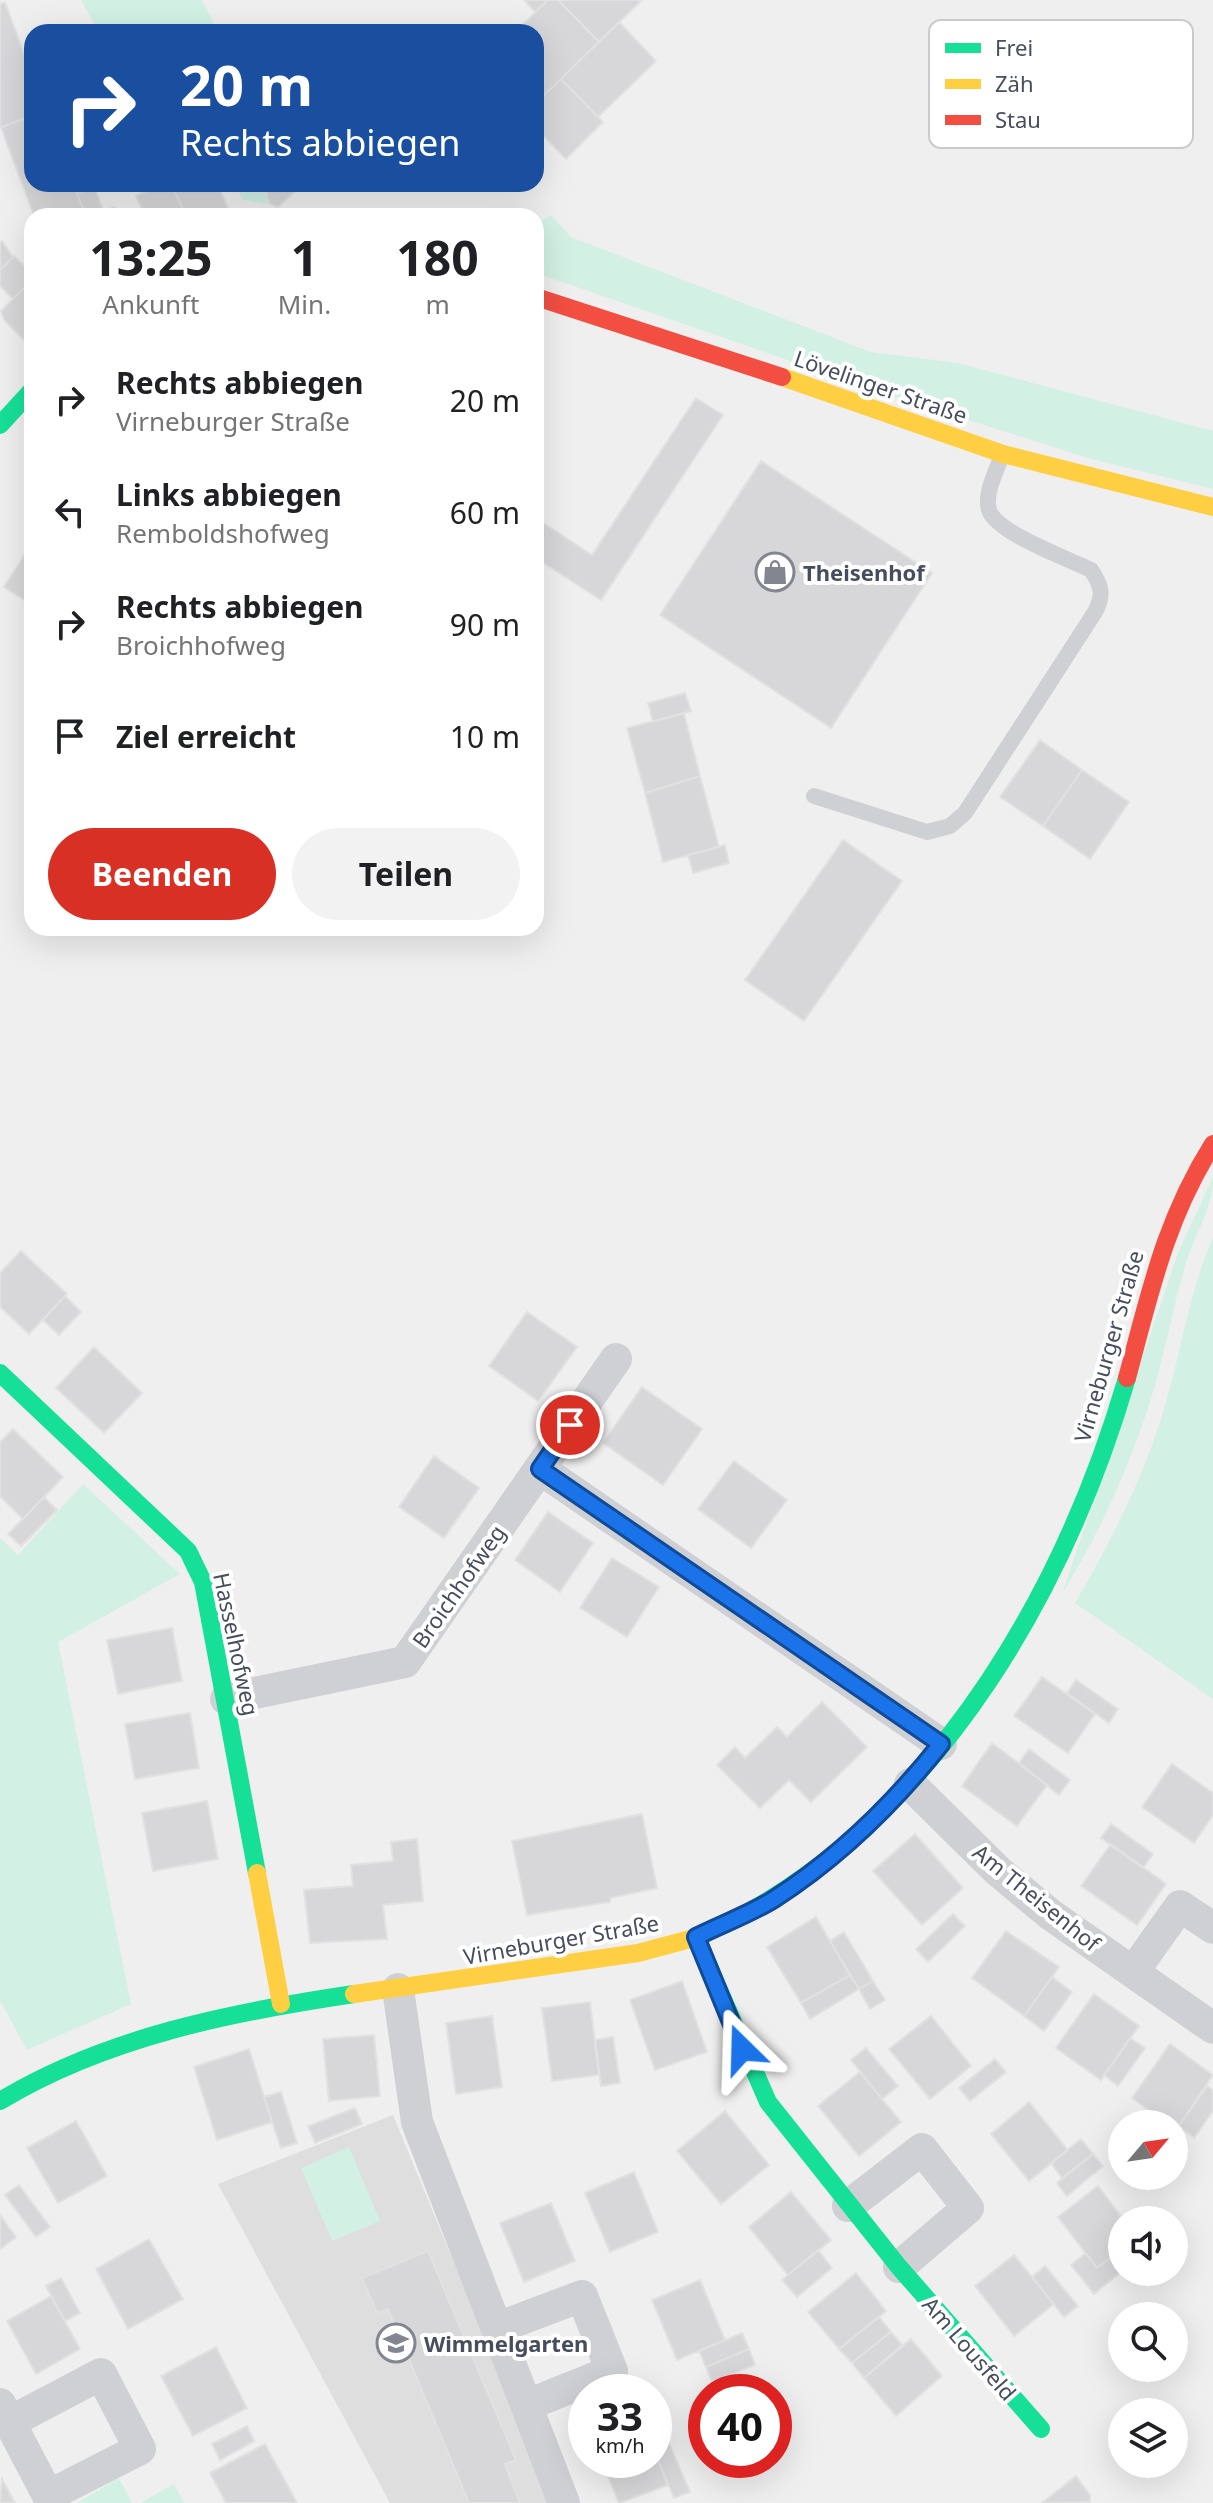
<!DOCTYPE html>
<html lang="de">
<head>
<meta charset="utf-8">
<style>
  :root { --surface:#fff; --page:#f2f2f2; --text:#202124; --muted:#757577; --accent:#d93025 }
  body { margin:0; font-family:"Noto Sans",sans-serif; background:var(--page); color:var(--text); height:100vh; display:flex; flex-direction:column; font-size:30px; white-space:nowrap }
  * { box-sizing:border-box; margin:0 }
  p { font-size:26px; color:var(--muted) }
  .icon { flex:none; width:44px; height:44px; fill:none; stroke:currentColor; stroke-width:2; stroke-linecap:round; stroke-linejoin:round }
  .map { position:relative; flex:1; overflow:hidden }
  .drawer { position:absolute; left:24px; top:208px; width:520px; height:728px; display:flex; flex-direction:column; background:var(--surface); border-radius:24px; box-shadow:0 8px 32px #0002 }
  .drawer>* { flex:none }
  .hud { position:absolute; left:24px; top:24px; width:520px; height:168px; border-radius:24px; box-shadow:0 8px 32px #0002; background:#1a4fa0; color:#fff; overflow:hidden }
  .needle { width:52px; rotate:61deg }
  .controls { position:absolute; left:1108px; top:2110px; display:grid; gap:16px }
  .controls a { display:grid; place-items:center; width:80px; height:80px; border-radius:50%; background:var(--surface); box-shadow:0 8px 32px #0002; font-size:40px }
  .speed { position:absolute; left:568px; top:2374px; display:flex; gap:16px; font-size:40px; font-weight:700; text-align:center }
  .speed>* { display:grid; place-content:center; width:104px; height:104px; border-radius:50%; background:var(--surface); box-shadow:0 8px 32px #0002; line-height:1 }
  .speed small { font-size:20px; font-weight:400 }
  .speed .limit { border:12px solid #d22; background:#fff; color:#111 }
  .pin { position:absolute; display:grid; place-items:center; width:68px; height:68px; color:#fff; margin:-34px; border:4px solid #fff; border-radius:50%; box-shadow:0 2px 8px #0007 }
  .me { position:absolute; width:88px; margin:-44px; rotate:338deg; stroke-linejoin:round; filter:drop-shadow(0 0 6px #0008) }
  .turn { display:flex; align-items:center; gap:28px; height:168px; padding:0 24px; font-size:36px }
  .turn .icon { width:104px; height:104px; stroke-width:2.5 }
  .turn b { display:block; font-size:56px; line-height:68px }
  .eta { display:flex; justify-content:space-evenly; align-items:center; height:136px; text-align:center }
  .eta b { font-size:48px; font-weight:700; line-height:56px }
  .primary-button { display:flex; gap:16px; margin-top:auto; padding:16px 24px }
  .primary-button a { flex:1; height:92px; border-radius:48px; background:var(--accent); color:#fff; font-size:32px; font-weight:700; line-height:92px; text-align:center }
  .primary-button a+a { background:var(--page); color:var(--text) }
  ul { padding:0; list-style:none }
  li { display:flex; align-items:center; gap:24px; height:112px; padding:0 24px }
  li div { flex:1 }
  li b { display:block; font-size:30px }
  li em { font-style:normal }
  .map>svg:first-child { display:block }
</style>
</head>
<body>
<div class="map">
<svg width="1213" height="2503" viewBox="0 0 1213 2503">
  <rect width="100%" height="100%" fill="#f0efef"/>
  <path fill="#dededf" d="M 393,2115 L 553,2503 L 390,2503 L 218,2184 Z"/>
  <path fill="#d2f0e4" d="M 81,0 L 202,0 L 218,32 L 99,32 Z
    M 235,184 L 263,184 L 269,204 L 243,200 Z
    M 551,215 L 571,237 L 871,352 L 958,363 L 1213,431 L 1213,489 L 1091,459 L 880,392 L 536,273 L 536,225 Z
    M 1213,1177 C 1213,1209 1195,1233 1186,1263 C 1172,1310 1164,1359 1149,1405 C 1127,1472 1099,1534 1062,1594 L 1178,1253 Z
    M 1213,1237 L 1213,1699 L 1075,1603 C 1112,1540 1146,1473 1166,1402 C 1182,1347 1190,1290 1213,1237 Z
    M 83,1484 L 180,1574 L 58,1642 L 131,2004 L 27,2050 L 0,2001 L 0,1538 L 18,1555 Z
    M 349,2147 L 380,2221 L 332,2241 L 301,2168 Z
    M 119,2478 L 132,2503 L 77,2503 Z
    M 174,2484 L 184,2503 L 140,2503 Z"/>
  <path fill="#d7d7d9" stroke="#e1e1e2" stroke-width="2" d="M 524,0 L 548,0 L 535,12 Z
    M 548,0 L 558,0 L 599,42 L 536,103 L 536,32 L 515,32 Z
    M 558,0 L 642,0 L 599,42 Z
    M 5,2 L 32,76 L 32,116 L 0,128 L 0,4 Z
    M 619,22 L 656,61 L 598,117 L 561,79 Z
    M 561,79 L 603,122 L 566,159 L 536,128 L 536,103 Z
    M 32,116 L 32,184 L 73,184 L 86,216 L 34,216 L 1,127 Z
    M 73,184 L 102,184 L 77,194 Z
    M 147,184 L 171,184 L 186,216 L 145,216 L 136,196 L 149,190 Z
    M 171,184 L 217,184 L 228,208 L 209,216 L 186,216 Z
    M 264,184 L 303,184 L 278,207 L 270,204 Z
    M 94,187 L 104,212 L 114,207 L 118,216 L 86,216 L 77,194 Z
    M 2,241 L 13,257 L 0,270 L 0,242 Z
    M 14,256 L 32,273 L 32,280 L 13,299 L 0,286 L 0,270 Z
    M 32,280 L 32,344 L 30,346 L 4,320 L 1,311 Z
    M 696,398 L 723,415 L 601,600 L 536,558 L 536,518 L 592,555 Z
    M 761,461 L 932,573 L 831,728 L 660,615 Z
    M 32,543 L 32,605 L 4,587 Z
    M 685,693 L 691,711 L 653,722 L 648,703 Z
    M 684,713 L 700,776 L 645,793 L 627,728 Z
    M 1040,740 L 1082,770 L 1043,826 L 1000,797 Z
    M 1082,770 L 1129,802 L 1090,859 L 1043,826 Z
    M 700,776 L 719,847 L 663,862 L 645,793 Z
    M 843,840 L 902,881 L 804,1021 L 745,980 Z
    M 725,845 L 729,863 L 693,873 L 688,855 Z
    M 21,1251 L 67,1294 L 29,1334 L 0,1307 L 0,1273 Z
    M 65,1296 L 81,1312 L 59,1335 L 43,1320 Z
    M 527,1312 L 577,1347 L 538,1401 L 489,1366 Z
    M 94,1347 L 142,1393 L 104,1433 L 56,1388 Z
    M 642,1387 L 702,1429 L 663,1485 L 603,1443 Z
    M 13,1429 L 63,1477 L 23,1519 L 0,1496 L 0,1442 Z
    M 434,1456 L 479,1488 L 444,1538 L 399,1507 Z
    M 734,1461 L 787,1500 L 751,1548 L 698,1509 Z
    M 44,1497 L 57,1510 L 21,1546 L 8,1534 Z
    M 548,1512 L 593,1543 L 560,1592 L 515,1560 Z
    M 612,1558 L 659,1587 L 627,1637 L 580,1608 Z
    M 172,1628 L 182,1681 L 118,1694 L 107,1640 Z
    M 1042,1677 L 1095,1714 L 1068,1753 L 1014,1716 Z
    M 1076,1680 L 1118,1709 L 1109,1723 L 1067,1693 Z
    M 822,1702 L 867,1747 L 811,1802 L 789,1780 L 760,1808 L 717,1765 L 735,1747 L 745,1758 L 777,1727 L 787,1737 Z
    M 190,1713 L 199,1768 L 135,1779 L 125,1724 Z
    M 992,1743 L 1047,1785 L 1017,1826 L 962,1786 Z
    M 1029,1749 L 1070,1780 L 1059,1795 L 1019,1763 Z
    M 1172,1764 L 1213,1793 L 1213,1815 L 1194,1843 L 1142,1807 Z
    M 207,1801 L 218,1859 L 153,1871 L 142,1813 Z
    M 642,1814 L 657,1888 L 610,1898 L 610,1902 L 527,1915 L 512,1841 Z
    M 1111,1824 L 1153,1854 L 1143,1868 L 1101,1838 Z
    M 915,1834 L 963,1888 L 922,1925 L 873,1871 Z
    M 417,1839 L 423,1901 L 383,1905 L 387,1939 L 310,1943 L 304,1890 L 353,1886 L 351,1865 L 393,1861 L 391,1842 Z
    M 1111,1844 L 1166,1884 L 1137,1925 L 1081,1886 Z
    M 953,1914 L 965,1926 L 928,1962 L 916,1949 Z
    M 816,1917 L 850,1975 L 801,2003 L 767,1947 Z
    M 1006,1931 L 1059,1967 L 1024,2016 L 972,1978 Z
    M 844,1932 L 873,1981 L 859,1989 L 830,1941 Z
    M 850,1975 L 859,1989 L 810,2019 L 801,2003 Z
    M 1052,1977 L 1072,1992 L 1044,2031 L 1024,2016 Z
    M 682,1981 L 707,2052 L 655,2070 L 630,2000 Z
    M 873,1981 L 885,2000 L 870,2009 L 859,1989 Z
    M 1094,1994 L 1139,2026 L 1101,2080 L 1056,2048 Z
    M 590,2002 L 599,2075 L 552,2081 L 542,2008 Z
    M 492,2016 L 502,2087 L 456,2094 L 446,2023 Z
    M 931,2016 L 971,2066 L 930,2099 L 889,2049 Z
    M 374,2035 L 380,2096 L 329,2101 L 323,2039 Z
    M 613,2037 L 620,2083 L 601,2086 L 595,2040 Z
    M 1130,2038 L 1145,2048 L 1118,2086 L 1104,2075 Z
    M 1170,2044 L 1213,2075 L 1176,2130 L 1174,2124 L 1168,2124 L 1132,2098 Z
    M 866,2048 L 898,2086 L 882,2099 L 851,2060 Z
    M 249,2049 L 272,2122 L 217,2140 L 194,2067 Z
    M 995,2059 L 1006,2072 L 970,2101 L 959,2088 Z
    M 860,2072 L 901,2122 L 859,2156 L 818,2106 Z
    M 1207,2086 L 1213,2090 L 1213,2111 L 1194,2138 L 1179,2126 Z
    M 281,2092 L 297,2143 L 281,2148 L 264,2097 Z
    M 1029,2102 L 1068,2150 L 1029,2181 L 991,2134 Z
    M 355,2108 L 362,2124 L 315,2143 L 308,2126 Z
    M 725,2111 L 769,2165 L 721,2204 L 677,2151 Z
    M 76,2121 L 107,2176 L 58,2203 L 27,2148 Z
    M 1081,2139 L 1093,2154 L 1062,2178 L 1051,2163 Z
    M 1093,2154 L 1103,2166 L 1067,2196 L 1057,2183 Z
    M 634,2172 L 658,2232 L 610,2252 L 585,2193 Z
    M 19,2185 L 50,2227 L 36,2237 L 5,2195 Z
    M 1098,2186 L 1124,2220 L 1122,2249 L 1097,2268 L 1058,2217 Z
    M 791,2192 L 831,2240 L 788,2275 L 749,2227 Z
    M 551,2203 L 575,2261 L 524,2282 L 500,2223 Z
    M 0,2215 L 16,2237 L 0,2249 Z
    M 149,2239 L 183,2299 L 128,2329 L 96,2269 Z
    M 818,2250 L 832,2268 L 797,2297 L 782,2280 Z
    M 428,2251 L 516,2460 L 505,2464 L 520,2503 L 469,2503 L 388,2309 L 377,2313 L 362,2278 Z
    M 1086,2253 L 1097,2268 L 1110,2258 L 1121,2272 L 1094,2294 L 1071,2265 Z
    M 1014,2255 L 1054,2304 L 1014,2336 L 975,2286 Z
    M 1045,2266 L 1078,2306 L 1064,2317 L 1032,2277 Z
    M 856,2273 L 886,2311 L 839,2349 L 808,2312 Z
    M 61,2278 L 80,2313 L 65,2321 L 46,2286 Z
    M 700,2280 L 725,2340 L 677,2360 L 652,2300 Z
    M 51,2296 L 80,2349 L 36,2374 L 7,2321 Z
    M 879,2317 L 891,2332 L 852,2363 L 839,2349 Z
    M 891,2332 L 902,2345 L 864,2378 L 852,2363 Z
    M 742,2333 L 749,2349 L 706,2367 L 699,2351 Z
    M 911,2339 L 942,2376 L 896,2416 L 864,2378 Z
    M 216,2347 L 247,2408 L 193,2436 L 161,2376 Z
    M 749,2349 L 755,2365 L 712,2382 L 706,2367 Z
    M 706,2398 L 706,2435 L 693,2403 Z
    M 247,2426 L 254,2441 L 220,2460 L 212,2444 Z
    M 669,2443 L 690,2492 L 674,2498 L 654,2451 Z
    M 265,2444 L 297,2503 L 226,2503 L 210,2473 Z
    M 654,2451 L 668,2485 L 619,2503 L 601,2460 L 654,2460 Z
    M 1076,2476 L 1090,2495 L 1090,2502 L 1042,2503 Z
    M 2,2479 L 15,2503 L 0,2503 Z"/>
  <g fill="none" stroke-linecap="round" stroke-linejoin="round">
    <path stroke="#ced0d4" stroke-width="16" d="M 814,796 L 927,832 L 950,826 L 965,813 L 1095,612 C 1104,595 1102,586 1091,570 C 1069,559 996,533 989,510 C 984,493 997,470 1002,455"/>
    <path stroke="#ced0d4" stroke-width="32" d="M 540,1469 L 941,1744
      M 226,1699 L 405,1662 L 616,1359
      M 910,1784 L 998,1871 L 1051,1915 L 1213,2028
      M 1133,1972 L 1180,1906 L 1213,1928
      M 398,1989 L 417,2122 L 564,2503
      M 848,2206 L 922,2149 L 968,2208 L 899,2267
      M 497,2328 L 582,2296 L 612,2371 L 527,2405
      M 0,2404 L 52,2503
      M 10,2422 L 101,2374 L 140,2449 L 48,2496"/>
    <path stroke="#16e098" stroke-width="18" d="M 0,425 L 32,390
      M 0,1373 L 188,1551 L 203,1582 L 257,1873
      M 752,1910 C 945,1800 1066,1586 1127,1378
      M 696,1937 L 768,2102 L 899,2267 L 1041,2429
      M 0,2101 C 106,2037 232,2012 354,1994"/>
    <path stroke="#ffcf43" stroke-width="18" d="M 782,377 L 1003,454 L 1213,507
      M 257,1873 L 281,2004
      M 354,1994 L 638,1953 L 694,1938 L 752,1910"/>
    <path stroke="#f24e42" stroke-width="18" d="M 536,297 L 782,377
      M 1127,1378 C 1150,1293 1165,1220 1213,1144"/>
  </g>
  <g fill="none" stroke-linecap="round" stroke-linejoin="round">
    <defs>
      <path id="route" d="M 570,1425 L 540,1469 L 941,1744 C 894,1803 838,1858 774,1899 C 750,1914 722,1924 696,1937 L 742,2049"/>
    </defs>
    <use href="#route" stroke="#114b97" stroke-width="20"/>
    <use href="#route" stroke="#1a73e8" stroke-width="14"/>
  </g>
  <defs>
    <symbol id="shop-ring" viewBox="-11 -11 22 22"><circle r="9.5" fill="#fff" stroke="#828690" stroke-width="1.5"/><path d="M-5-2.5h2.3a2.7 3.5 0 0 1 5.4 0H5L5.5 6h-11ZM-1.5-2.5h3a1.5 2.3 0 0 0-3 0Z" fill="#828690"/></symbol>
    <symbol id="school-ring" viewBox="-11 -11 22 22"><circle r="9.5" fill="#fff" stroke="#828690" stroke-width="1.5"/><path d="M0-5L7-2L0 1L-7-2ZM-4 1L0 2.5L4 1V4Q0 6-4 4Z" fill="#828690"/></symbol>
  </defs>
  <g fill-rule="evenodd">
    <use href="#shop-ring" x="753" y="550" width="44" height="44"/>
    <use href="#school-ring" x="374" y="2321" width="44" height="44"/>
  </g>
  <g text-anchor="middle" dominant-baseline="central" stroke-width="8" stroke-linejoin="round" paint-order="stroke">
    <g font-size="22" fill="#464d5d" stroke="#fff">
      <text transform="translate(881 386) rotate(19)">Lövelinger Straße</text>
      <text transform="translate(1108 1346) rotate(-74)">Virneburger Straße</text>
      <text transform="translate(458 1586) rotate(-55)">Broichhofweg</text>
      <text transform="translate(237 1644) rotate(78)">Hasselhofweg</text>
      <text transform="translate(1037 1897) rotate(39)">Am Theisenhof</text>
      <text transform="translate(561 1939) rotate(-10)">Virneburger Straße</text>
      <text transform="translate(970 2348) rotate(49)">Am Lousfeld</text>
    </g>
    <g font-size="22" font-weight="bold" fill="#464d5d" stroke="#fff" text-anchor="start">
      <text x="803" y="572">Theisenhof</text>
      <text x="424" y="2343">Wimmelgarten</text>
    </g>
  </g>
  <rect x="929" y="20" width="264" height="128" rx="12" fill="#fff" stroke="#c8cace" stroke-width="2"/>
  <rect x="945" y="43" width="36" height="10" fill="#16e098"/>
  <rect x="945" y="79" width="36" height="10" fill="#ffcf43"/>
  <rect x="945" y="115" width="36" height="10" fill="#f24e42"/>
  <g font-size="22" fill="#464d5d">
    <text x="995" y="56">Frei</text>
    <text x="995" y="92">Zäh</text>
    <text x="995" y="128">Stau</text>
  </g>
</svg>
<div class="controls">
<a><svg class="needle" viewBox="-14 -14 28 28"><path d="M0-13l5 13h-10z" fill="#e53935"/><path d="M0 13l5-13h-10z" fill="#757577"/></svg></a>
<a><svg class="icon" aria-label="sound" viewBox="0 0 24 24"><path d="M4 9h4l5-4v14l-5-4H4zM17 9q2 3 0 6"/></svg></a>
<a><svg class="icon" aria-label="search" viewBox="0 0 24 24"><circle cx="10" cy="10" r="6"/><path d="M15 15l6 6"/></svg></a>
<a><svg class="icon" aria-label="layers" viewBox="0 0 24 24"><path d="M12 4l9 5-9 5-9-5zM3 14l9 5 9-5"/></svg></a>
</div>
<div class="speed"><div>33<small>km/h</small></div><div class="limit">40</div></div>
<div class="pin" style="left:570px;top:1425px;background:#d93025"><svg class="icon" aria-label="arrive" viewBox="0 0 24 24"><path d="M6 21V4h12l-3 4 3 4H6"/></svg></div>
<svg class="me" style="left:742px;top:2049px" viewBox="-20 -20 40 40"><path d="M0-17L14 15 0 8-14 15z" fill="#1a73e8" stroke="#fff" stroke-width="4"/></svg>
<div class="hud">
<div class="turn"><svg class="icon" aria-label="right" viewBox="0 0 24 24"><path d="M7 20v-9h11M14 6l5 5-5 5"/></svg><div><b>20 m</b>Rechts abbiegen</div></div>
</div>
<section class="drawer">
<div class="eta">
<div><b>13:25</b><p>Ankunft</p></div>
<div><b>1</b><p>Min.</p></div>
<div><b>180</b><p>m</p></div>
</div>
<ul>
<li><svg class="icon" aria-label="right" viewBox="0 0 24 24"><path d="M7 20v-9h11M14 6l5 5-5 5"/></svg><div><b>Rechts abbiegen</b><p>Virneburger Straße</p></div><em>20 m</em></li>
<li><svg class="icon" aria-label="left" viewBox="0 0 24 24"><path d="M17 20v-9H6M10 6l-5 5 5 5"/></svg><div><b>Links abbiegen</b><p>Remboldshofweg</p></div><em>60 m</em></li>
<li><svg class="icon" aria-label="right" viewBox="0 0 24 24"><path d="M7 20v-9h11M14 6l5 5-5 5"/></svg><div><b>Rechts abbiegen</b><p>Broichhofweg</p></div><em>90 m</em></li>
<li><svg class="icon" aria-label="arrive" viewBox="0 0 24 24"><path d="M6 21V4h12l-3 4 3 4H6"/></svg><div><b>Ziel erreicht</b></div><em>10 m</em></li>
</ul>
<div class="primary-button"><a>Beenden</a><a>Teilen</a></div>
</section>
</div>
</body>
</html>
